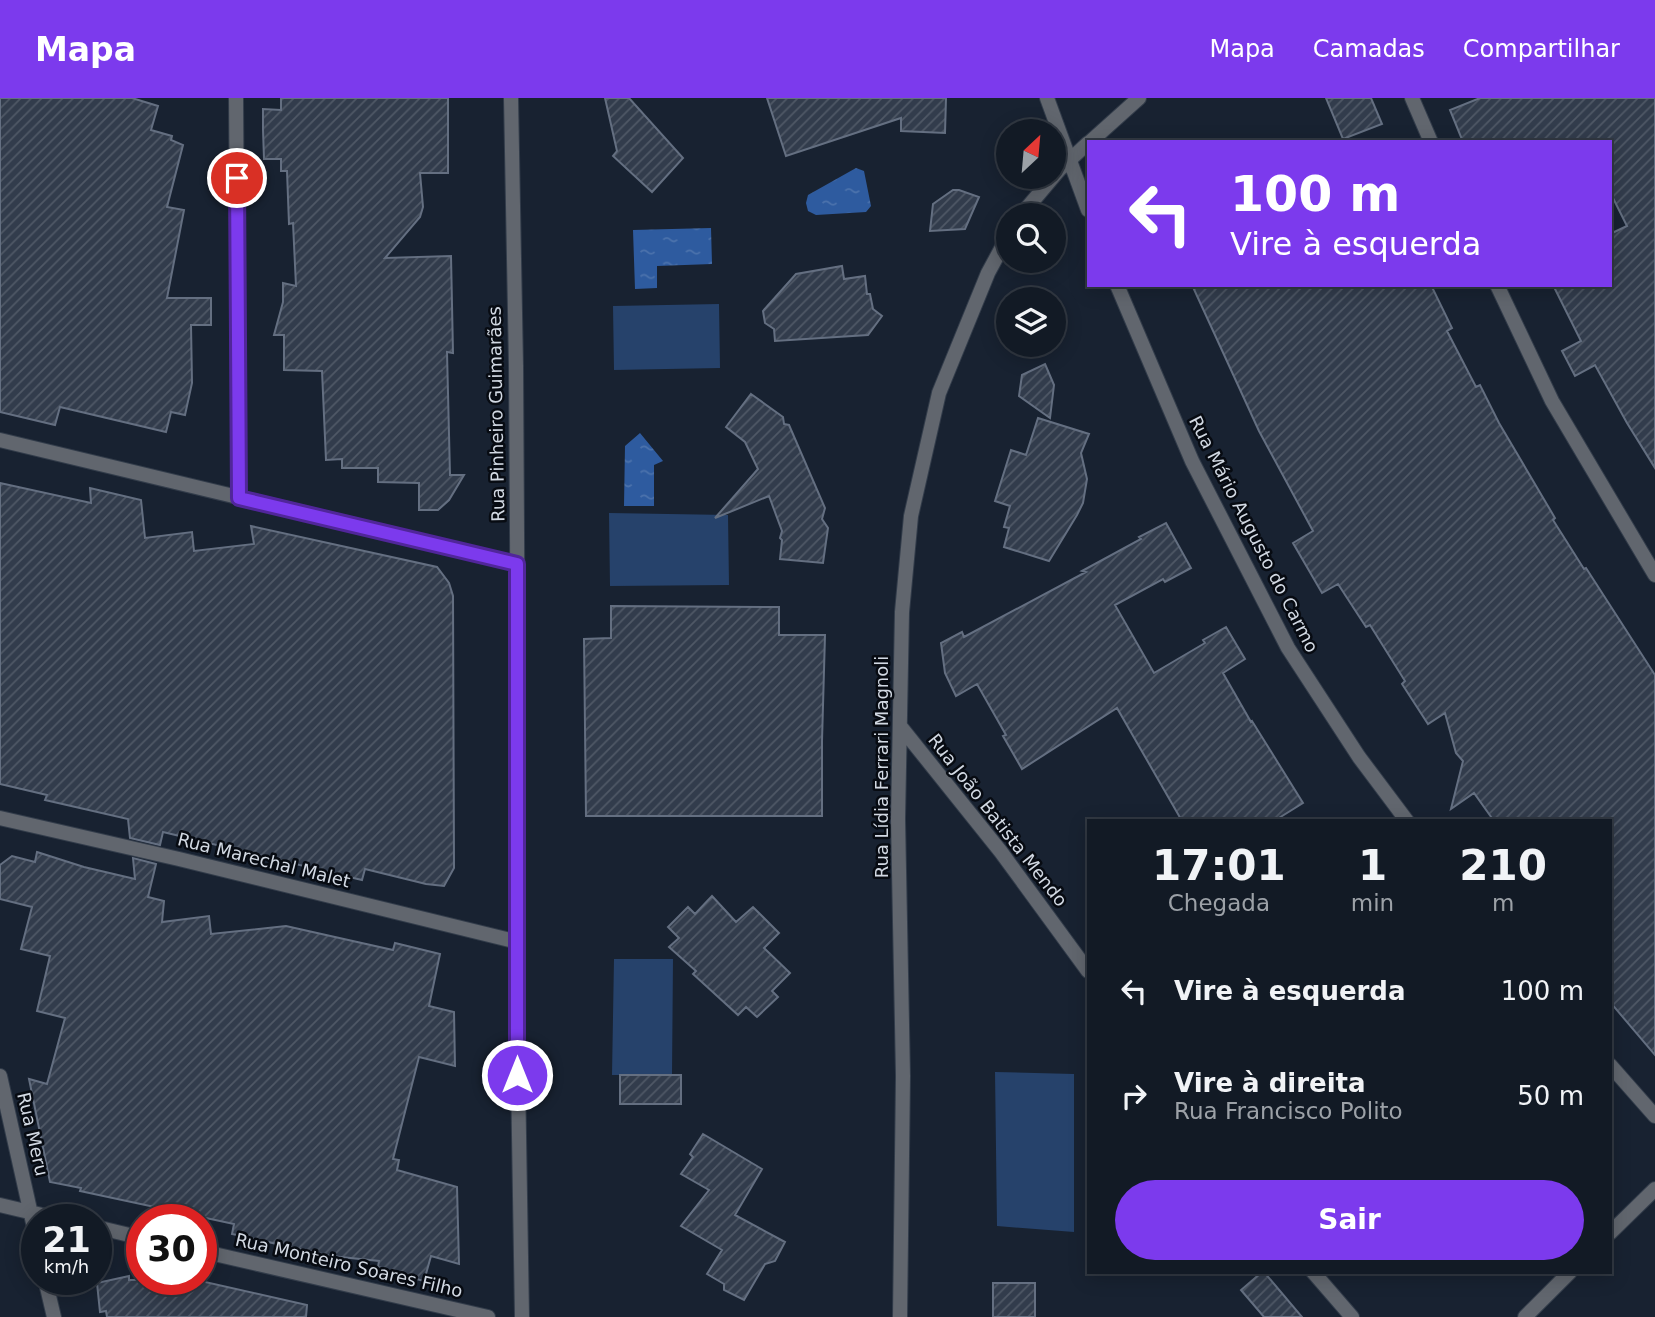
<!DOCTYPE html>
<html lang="pt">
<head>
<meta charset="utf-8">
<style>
  :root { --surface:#121a25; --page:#1f2732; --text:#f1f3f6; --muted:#9ca1a7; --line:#313842; --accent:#7c3aed }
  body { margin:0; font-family:"DejaVu Sans",sans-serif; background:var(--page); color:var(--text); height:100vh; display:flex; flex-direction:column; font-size:26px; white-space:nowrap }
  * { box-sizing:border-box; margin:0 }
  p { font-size:23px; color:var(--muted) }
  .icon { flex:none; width:38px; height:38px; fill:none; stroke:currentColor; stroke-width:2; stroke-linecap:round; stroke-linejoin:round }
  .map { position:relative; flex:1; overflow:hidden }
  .details { position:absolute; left:1087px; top:721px; width:525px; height:455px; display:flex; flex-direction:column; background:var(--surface); border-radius:0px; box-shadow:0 4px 18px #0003,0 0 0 2px var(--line) }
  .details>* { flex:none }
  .banner { position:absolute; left:1087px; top:42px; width:525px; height:147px; border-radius:0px; box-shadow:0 4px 18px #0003,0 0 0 2px var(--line); background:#7c3aed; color:#fff; overflow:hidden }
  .needle { width:46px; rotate:26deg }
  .buttons { position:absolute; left:996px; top:21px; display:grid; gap:14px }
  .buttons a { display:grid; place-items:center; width:70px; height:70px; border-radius:50%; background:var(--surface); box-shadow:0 4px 18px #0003,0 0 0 2px var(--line); font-size:35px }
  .speed { position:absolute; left:21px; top:1106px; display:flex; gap:14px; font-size:35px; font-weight:700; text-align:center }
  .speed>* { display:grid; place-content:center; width:91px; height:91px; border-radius:50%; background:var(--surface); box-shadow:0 4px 18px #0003,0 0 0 2px var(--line); line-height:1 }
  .speed small { font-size:18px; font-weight:400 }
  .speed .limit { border:10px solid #d22; background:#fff; color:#111 }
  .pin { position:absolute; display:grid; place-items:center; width:60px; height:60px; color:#fff; margin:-30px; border:4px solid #fff; border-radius:50%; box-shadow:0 2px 7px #0007 }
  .me { position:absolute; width:77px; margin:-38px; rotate:0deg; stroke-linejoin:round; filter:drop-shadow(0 0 5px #0008) }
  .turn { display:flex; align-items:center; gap:24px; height:147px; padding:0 28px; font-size:32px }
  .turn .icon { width:91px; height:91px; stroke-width:2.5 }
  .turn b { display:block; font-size:49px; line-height:60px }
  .eta { display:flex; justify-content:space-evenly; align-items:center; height:119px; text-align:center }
  .eta b { font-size:42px; font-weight:700; line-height:49px }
  .primary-button { display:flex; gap:14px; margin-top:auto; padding:14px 28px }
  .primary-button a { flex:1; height:80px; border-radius:42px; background:var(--accent); color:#fff; font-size:28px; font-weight:700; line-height:80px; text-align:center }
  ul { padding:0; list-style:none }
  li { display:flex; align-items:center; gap:21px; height:105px; padding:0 28px }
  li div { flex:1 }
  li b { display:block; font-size:26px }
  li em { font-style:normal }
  header { display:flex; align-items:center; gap:42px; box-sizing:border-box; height:98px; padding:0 35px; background:var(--accent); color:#fff }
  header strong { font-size:33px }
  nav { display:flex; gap:38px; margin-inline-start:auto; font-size:24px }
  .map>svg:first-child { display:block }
</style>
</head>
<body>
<header>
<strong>Mapa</strong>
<nav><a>Mapa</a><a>Camadas</a><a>Compartilhar</a></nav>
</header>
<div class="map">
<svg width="1655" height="1219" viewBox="0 0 1655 1219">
  <defs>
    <pattern id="water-ripples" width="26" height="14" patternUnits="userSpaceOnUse" patternTransform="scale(1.75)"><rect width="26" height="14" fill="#2e5b9f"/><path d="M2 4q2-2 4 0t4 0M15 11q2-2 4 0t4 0" fill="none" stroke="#4b72ac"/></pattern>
    <pattern id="building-hatch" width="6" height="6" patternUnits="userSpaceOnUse" patternTransform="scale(1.75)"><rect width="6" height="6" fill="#323c4c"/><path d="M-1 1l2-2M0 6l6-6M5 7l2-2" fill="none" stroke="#4f5866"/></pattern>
  </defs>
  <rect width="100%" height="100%" fill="#182231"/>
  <path fill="#26426b" d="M 719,206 L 720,270 L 614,272 L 613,208 Z
    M 609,415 L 728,417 L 729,487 L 610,488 Z
    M 614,861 L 673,861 L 672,977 L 612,977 Z
    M 995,974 L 1074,976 L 1074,1134 L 997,1128 Z"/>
  <path fill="url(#water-ripples)" d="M 856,70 L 864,73 L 871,108 L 866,114 L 816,117 L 808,113 L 806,105 L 808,97 Z
    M 711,130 L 712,166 L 657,168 L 657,190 L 635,191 L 633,132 Z
    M 640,335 L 663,363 L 654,367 L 654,408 L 624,408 L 625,348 Z"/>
  <path fill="url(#building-hatch)" stroke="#646f81" stroke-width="2" d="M 0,0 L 132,0 L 158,8 L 151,32 L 172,38 L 171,42 L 183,47 L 167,109 L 184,112 L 167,200 L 211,200 L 211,227 L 191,227 L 192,285 L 185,317 L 171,314 L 166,334 L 60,309 L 55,327 L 0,314 Z
    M 281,0 L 448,0 L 448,75 L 420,75 L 423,109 L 420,119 L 385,160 L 451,158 L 453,255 L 447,254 L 450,377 L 464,377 L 449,402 L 438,412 L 419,412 L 419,385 L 378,384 L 378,370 L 342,370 L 342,361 L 326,362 L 322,273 L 284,272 L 284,237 L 274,237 L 283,204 L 283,185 L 296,188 L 293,125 L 289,126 L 287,73 L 281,73 L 281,61 L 264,61 L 263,32 L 263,11 L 281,12 Z
    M 605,0 L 629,0 L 683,60 L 652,94 L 613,58 L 617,53 Z
    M 767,0 L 946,0 L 945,35 L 901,33 L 901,20 L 786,58 Z
    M 1326,0 L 1371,0 L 1382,26 L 1343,41 Z
    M 1480,0 L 1655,0 L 1655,370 L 1627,325 L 1595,267 L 1575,278 L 1562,253 L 1581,243 L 1553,187 L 1610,187 L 1610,136 L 1627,128 L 1610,94 L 1610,44 L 1463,44 L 1450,12 Z
    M 953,92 L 959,92 L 979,99 L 965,131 L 930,133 L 933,106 Z
    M 842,168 L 844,181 L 865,178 L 867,196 L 870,196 L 873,211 L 882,218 L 868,237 L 775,243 L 774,231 L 765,225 L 763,213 L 796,176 Z
    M 1192,187 L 1431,187 L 1452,230 L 1447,233 L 1476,289 L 1480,287 L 1499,325 L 1555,420 L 1553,422 L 1584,471 L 1586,470 L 1655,577 L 1655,957 L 1610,904 L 1610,723 L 1494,723 L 1474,695 L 1451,711 L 1463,663 L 1456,655 L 1445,615 L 1428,626 L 1402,586 L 1405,583 L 1370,527 L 1366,529 L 1338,486 L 1322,495 L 1293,445 L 1313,433 L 1259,333 Z
    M 1045,266 L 1054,287 L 1050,320 L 1019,298 L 1022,277 Z
    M 751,296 L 783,319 L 784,326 L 789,327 L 825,410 L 822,421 L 828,430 L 823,465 L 780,461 L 782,442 L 780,440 L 782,433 L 769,398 L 715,420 L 758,371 L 745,344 L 726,329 Z
    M 1038,320 L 1089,336 L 1081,355 L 1087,381 L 1083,405 L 1077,417 L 1049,463 L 1004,449 L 1009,430 L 1004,429 L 1010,408 L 995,403 L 1011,352 L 1026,357 Z
    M 0,385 L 91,405 L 90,390 L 141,402 L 145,440 L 192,434 L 194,453 L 254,446 L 251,428 L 437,469 L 449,485 L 453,498 L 454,770 L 444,788 L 426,786 L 365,771 L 362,782 L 163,734 L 160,747 L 130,740 L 128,721 L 45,702 L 47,697 L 0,686 Z
    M 1166,425 L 1191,470 L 1165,484 L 1163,481 L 1115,507 L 1154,575 L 1205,545 L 1203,542 L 1226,529 L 1245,561 L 1223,575 L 1251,624 L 1252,623 L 1303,705 L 1274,723 L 1182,723 L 1117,610 L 1022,671 L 1003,638 L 1006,637 L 977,586 L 956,598 L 945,575 L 941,545 L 962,534 L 964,539 L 1086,474 L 1082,473 L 1141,441 L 1139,439 Z
    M 611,508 L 779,509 L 779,537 L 825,537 L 822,643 L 822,718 L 586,718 L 584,541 L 611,540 Z
    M 37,754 L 84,769 L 135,781 L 133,760 L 156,766 L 148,799 L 164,803 L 162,824 L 209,818 L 211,836 L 286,828 L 393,852 L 395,845 L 440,856 L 429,908 L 454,914 L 455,968 L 419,959 L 393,1061 L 399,1062 L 397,1072 L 457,1089 L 459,1166 L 431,1158 L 424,1183 L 382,1172 L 382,1170 L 378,1169 L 379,1163 L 331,1158 L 232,1136 L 234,1126 L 80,1093 L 81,1090 L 50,1084 L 29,981 L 47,986 L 65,920 L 37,913 L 50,858 L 21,851 L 32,809 L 0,801 L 0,767 L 12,758 L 35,764 Z
    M 712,798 L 736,824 L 753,809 L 779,835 L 764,850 L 790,875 L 772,893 L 778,899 L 757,919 L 746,909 L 738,917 L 693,876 L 696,873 L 669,849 L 679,840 L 668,829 L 688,809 L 695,816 Z
    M 620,977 L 681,977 L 681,1006 L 620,1006 Z
    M 703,1036 L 762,1071 L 735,1117 L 785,1144 L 775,1163 L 765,1166 L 744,1202 L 724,1192 L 724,1186 L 707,1176 L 722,1152 L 681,1128 L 709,1092 L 681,1076 L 693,1059 L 690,1056 Z
    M 1262,1174 L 1264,1174 L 1302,1219 L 1264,1219 L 1241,1192 Z
    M 129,1178 L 129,1182 L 205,1181 L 205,1184 L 307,1207 L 306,1219 L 107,1219 L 106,1213 L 100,1214 L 97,1185 Z
    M 993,1185 L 1035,1185 L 1035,1219 L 993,1219 Z"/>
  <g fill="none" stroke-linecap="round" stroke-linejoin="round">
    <defs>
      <path id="street" d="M 236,0 L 239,400
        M 511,0 L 516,268 L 518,601 L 518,977 L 522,1219
        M 1047,0 L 1088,112
        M 1412,0 L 1431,44
        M 1090,44 L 1139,0
        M 1021,117 L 1059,72 L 1088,45
        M 1117,187 L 1192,363 L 1288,550 L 1359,659 L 1407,723
        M 1497,187 L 1552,303 L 1655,477
        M 0,342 L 517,466
        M 900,628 L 1001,754 L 1088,873
        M 0,720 L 179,761 L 518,844
        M 1610,967 L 1655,1018
        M 0,978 L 37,1143
        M 0,1107 L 63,1122
        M 96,1129 L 142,1140
        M 1610,1135 L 1655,1091
        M 201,1153 L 488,1219
        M 1313,1174 L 1352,1219
        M 45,1181 L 54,1219
        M 900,1219 L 903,978 L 898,721 L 902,514 L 911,418 L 939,295 L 988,175 L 1008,138
        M 1525,1219 L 1570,1174"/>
    </defs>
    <use href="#street" stroke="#323c4a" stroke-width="16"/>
    <use href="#street" stroke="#61666e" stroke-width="14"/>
  </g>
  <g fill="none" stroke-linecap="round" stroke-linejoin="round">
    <defs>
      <path id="route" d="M 237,80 L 239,400 L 517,466 L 517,977"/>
    </defs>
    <use href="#route" stroke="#51269a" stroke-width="18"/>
    <use href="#route" stroke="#7c3aed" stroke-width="12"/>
  </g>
  <g text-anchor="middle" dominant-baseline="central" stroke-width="5" stroke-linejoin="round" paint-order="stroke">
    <g font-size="18" fill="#d2d9e3" stroke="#070b12">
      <text transform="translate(496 316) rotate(-91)">Rua Pinheiro Guimarães</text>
      <text transform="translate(1254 436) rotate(63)">Rua Mário Augusto do Carmo</text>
      <text transform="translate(881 669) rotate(-90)">Rua Lídia Ferrari Magnoli</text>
      <text transform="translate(998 722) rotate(52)">Rua João Batista Mendo</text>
      <text transform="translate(264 762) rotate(14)">Rua Marechal Malet</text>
      <text transform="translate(33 1036) rotate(77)">Rua Meru</text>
      <text transform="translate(349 1167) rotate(13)">Rua Monteiro Soares Filho</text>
    </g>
  </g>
</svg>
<div class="buttons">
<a><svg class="needle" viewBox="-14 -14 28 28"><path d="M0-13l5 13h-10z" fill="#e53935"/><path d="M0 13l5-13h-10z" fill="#9ca1a7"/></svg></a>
<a><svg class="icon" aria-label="search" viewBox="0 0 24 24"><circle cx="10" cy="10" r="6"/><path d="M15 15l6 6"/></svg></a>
<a><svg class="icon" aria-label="layers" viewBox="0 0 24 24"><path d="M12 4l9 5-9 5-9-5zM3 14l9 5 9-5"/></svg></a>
</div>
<div class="speed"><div>21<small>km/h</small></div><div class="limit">30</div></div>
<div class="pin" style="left:237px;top:80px;background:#d93025"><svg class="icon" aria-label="arrive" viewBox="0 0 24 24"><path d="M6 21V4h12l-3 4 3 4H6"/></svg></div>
<svg class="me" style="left:517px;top:977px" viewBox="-20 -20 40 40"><circle r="17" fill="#7c3aed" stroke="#fff" stroke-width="3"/><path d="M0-11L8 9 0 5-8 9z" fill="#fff"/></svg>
<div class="banner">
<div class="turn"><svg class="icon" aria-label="left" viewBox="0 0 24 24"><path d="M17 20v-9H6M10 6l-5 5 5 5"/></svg><div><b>100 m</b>Vire à esquerda</div></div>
</div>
<section class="details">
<div class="eta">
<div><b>17:01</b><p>Chegada</p></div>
<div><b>1</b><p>min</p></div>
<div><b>210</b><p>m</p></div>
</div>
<ul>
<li><svg class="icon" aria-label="left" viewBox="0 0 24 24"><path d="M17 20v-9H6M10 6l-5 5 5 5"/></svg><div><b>Vire à esquerda</b></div><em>100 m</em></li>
<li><svg class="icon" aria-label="right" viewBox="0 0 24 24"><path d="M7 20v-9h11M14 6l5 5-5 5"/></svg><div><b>Vire à direita</b><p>Rua Francisco Polito</p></div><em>50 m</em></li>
</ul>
<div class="primary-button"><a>Sair</a></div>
</section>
</div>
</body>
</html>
